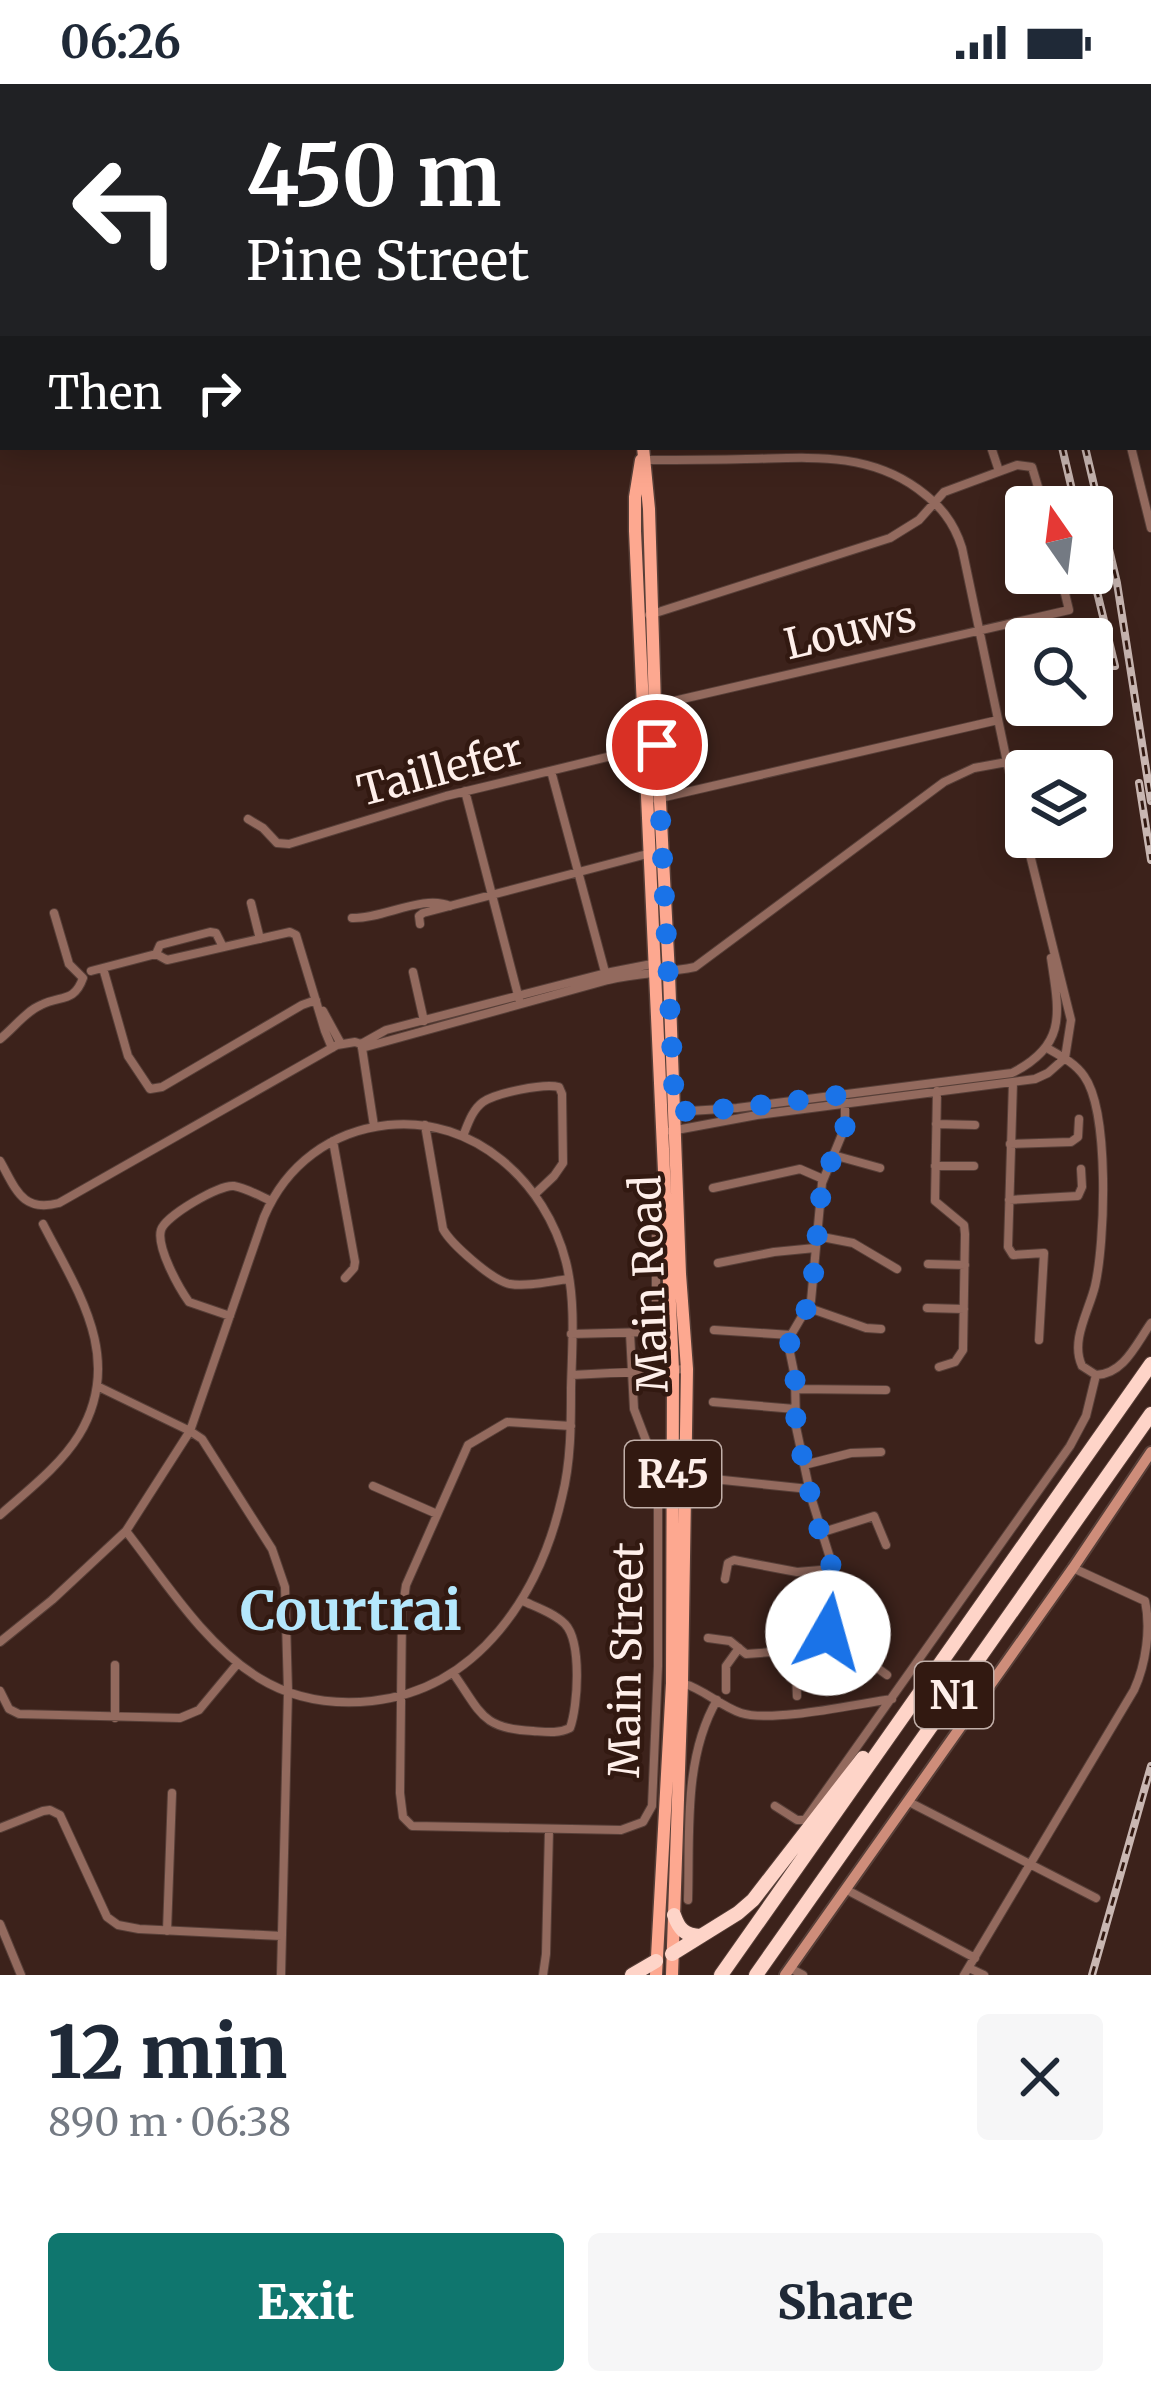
<!DOCTYPE html>
<html lang="en">
<head>
<meta charset="utf-8">
<style>
  :root { --surface:#fff; --page:#f6f6f7; --text:#1f2937; --muted:#747a83; --accent:#0f766e }
  body { margin:0; font-family:Merriweather,serif; background:var(--page); color:var(--text); height:100vh; display:flex; flex-direction:column; font-size:45px; white-space:nowrap }
  * { box-sizing:border-box; margin:0 }
  p { font-size:39px; color:var(--muted) }
  .icon { flex:none; width:66px; height:66px; fill:none; stroke:currentColor; stroke-width:2; stroke-linecap:round; stroke-linejoin:round }
  .map { position:relative; height:1891px; overflow:hidden }
  .side { display:flex; flex-direction:column; background:var(--surface); flex:1 }
  .side>* { flex:none }
  .hud { position:absolute; left:0px; top:0px; width:1152px; height:366px; box-shadow:0 6px 30px #0003; background:#202124; color:#fff; overflow:hidden }
  .needle { width:78px; rotate:346deg }
  .tools { position:absolute; left:1005px; top:402px; display:grid; gap:24px }
  .tools a { display:grid; place-items:center; width:108px; height:108px; border-radius:12px; background:var(--surface); box-shadow:0 6px 30px #0003; font-size:60px }
  .pin { position:absolute; display:grid; place-items:center; width:102px; height:102px; color:#fff; margin:-51px; border:6px solid #fff; border-radius:50%; box-shadow:0 3px 12px #0007 }
  .me { position:absolute; width:132px; margin:-66px; rotate:7deg; stroke-linejoin:round; filter:drop-shadow(0 0 9px #0008) }
  .turn { display:flex; align-items:center; gap:42px; height:252px; padding:0 48px; font-size:54px }
  .turn .icon { width:156px; height:156px; stroke-width:2.5 }
  .turn b { display:block; font-size:84px; line-height:102px }
  .then { display:flex; align-items:center; height:114px; padding:0 48px; background:#0003; gap:24px; font-size:45px }
  .round { display:grid; place-items:center; flex:none; width:126px; height:126px; border-radius:12px; background:var(--page) }
  .headline { display:flex; align-items:center; justify-content:space-between; height:204px; padding:0 48px }
  h1 { font-size:72px; font-weight:800; line-height:90px }
  .action { display:flex; gap:24px; margin-top:auto; padding:24px 48px }
  .action a { flex:1; height:138px; border-radius:12px; background:var(--accent); color:#fff; font-size:48px; font-weight:800; line-height:138px; text-align:center }
  .action a+a { background:var(--page); color:var(--text) }
  .status { display:flex; justify-content:space-between; align-items:center; height:84px; padding:0 60px; background:var(--surface); direction:ltr }
  .status svg { height:33px; fill:currentColor }
  .map>svg:first-child { display:block }
</style>
</head>
<body>
<div class="status"><b>06:26</b><svg viewBox="0 0 49 12"><path d="M0 12V9h3v3zM5 12V6h3v6zM10 12V3h3v9zM15 12V0h3v12zM26 1h20v11H26zM47 4h2v5h-2z"/></svg></div>
<div class="map">
<svg width="1151" height="1891" viewBox="0 0 1151 1891">
  <rect width="100%" height="100%" fill="#3c221b"/>
  <g fill="none" stroke-linecap="round" stroke-linejoin="round">
    <defs>
      <path id="street" d="M 817,0 L 817,3
        M 533,3 L 543,0
        M 1149,126 L 1151,125
        M 0,160 L 3,159
        M 991,363 L 999,387
        M 1131,363 L 1151,444
        M 642,376 C 676,376 711,376 746,375 C 807,374 866,367 918,405 C 940,421 954,438 962,464 L 1007,678 L 1071,936 L 1065,974 L 1048,989 L 1035,995 L 757,1031 L 671,1047
        M 649,531 L 890,454 L 919,436 L 944,408 L 1017,381 L 1032,383 L 1044,423
        M 652,622 L 1069,526 L 1060,489
        M 551,687 L 605,888
        M 465,707 L 519,915
        M 656,715 L 998,636
        M 248,735 L 263,744 L 277,759 L 289,760 L 446,712 L 657,661
        M 251,819 L 260,855
        M 352,834 C 383,835 423,810 450,822
        M 420,840 L 419,832 L 423,829 L 651,769
        M 156,870 L 167,876 L 290,848 L 296,851 L 325,947 L 332,964
        M 103,884 L 128,972 L 150,1005 L 162,1003 L 302,921 L 316,916
        M 91,887 L 156,870 L 160,861 L 210,848 L 216,849 L 222,861
        M 413,888 L 424,937
        M 323,927 L 341,960
        M 0,955 C 13,945 26,927 41,921 C 61,911 74,919 83,894 L 69,880 L 54,829
        M 361,960 L 386,946 L 606,889 L 657,879
        M 362,964 L 374,1042
        M 1047,964 C 1061,972 1075,979 1084,992 C 1110,1028 1105,1159 1095,1202 C 1089,1227 1070,1257 1082,1282 L 1096,1291
        M 1013,998 L 1008,1163 L 1013,1171 L 1044,1169 L 1039,1256
        M 937,1007 L 935,1117 L 964,1141 L 965,1150 L 963,1266 L 955,1278 L 939,1283
        M 841,1011 L 845,1020 L 845,1043 L 822,1099 L 811,1217 L 791,1251 L 789,1264 L 795,1293 L 796,1343 L 811,1413 L 840,1506 L 836,1536 L 847,1544
        M 674,1028 L 737,1024 L 1012,989 C 1068,961 1059,928 1051,874
        M 936,1040 L 975,1041
        M 425,1041 L 443,1145 C 451,1160 493,1197 510,1200 C 528,1203 551,1197 569,1195
        M 463,1052 C 468,1040 472,1026 483,1018 C 496,1009 544,999 559,1003 L 562,1010 L 563,1079 L 554,1092 L 536,1109
        M 333,1057 L 355,1178 L 354,1184 L 345,1194
        M 1010,1060 L 1071,1058 L 1078,1053 L 1079,1035
        M 833,1071 L 880,1084
        M 0,1077 C 16,1105 22,1129 59,1119 L 337,961 L 355,958 L 361,960 L 362,964 L 608,896 C 637,889 666,889 695,883 L 944,698 L 974,684 L 1007,678
        M 935,1082 L 974,1082
        M 713,1104 L 800,1085 L 823,1095
        M 1009,1116 L 1078,1112 L 1082,1103 L 1081,1085
        M 817,1152 L 853,1159 L 897,1185
        M 718,1179 L 774,1168 L 815,1164
        M 928,1180 L 965,1181
        M 809,1224 L 866,1244 L 881,1245
        M 927,1224 L 964,1225
        M 230,1232 L 189,1218 C 179,1204 156,1163 161,1146 C 165,1132 220,1100 234,1102 C 246,1104 260,1112 271,1117
        M 714,1246 L 791,1251
        M 649,1248 L 656,1234 L 656,1136 L 660,1102
        M 571,1250 L 649,1248 L 670,1257
        M 572,1291 L 687,1285
        M 97,1302 L 190,1347 L 202,1355 L 272,1465 L 285,1503 L 288,1607 L 281,1891
        M 795,1305 L 886,1306
        M 713,1318 L 795,1325
        M 571,1342 L 507,1338 L 468,1361 L 406,1501 L 402,1528 L 400,1709 L 403,1733 L 412,1742 L 621,1746 L 643,1738 L 652,1722 L 658,1582 L 658,1388 L 634,1325 L 630,1249
        M 804,1381 L 851,1369 L 881,1368
        M 713,1395 L 809,1405
        M 373,1402 L 437,1430
        M 0,1431 C 27,1407 60,1382 79,1351 C 125,1275 78,1208 43,1140
        M 820,1449 L 874,1432 L 886,1461
        M 725,1495 L 728,1479 L 734,1476 L 797,1488 L 833,1485
        M 865,1518 L 842,1554 L 843,1559 L 887,1591
        M 708,1554 L 730,1557 L 746,1570 L 816,1565 L 836,1537
        M 0,1558 L 52,1516 L 126,1447 L 190,1347 L 264,1133 C 286,1081 331,1047 388,1041 C 474,1032 546,1098 566,1178 C 576,1218 572,1263 571,1304 C 571,1340 571,1378 562,1413 C 540,1510 479,1605 372,1617 C 333,1621 293,1615 259,1594 C 204,1560 165,1497 126,1447
        M 795,1568 L 797,1612
        M 115,1581 L 115,1634
        M 453,1589 C 481,1628 481,1645 533,1647 C 546,1648 558,1650 570,1644 C 578,1622 582,1558 565,1540 C 554,1529 536,1523 523,1517
        M 682,1599 C 704,1605 720,1622 741,1629 C 772,1639 856,1620 892,1615
        M 726,1606 L 726,1582 L 739,1564
        M 0,1607 L 9,1625 L 19,1630 L 180,1634 L 199,1626 L 238,1579
        M 909,1718 L 1096,1814
        M 775,1722 L 797,1736 L 805,1736 L 1070,1362 L 1086,1332 L 1096,1291 C 1124,1290 1136,1260 1151,1239
        M 0,1744 L 43,1727 L 50,1726 L 60,1731 L 107,1833 L 118,1841 L 139,1845 L 282,1852
        M 847,1806 L 975,1874
        M 688,1816 C 690,1751 683,1674 717,1616
        M 0,1840 L 21,1891
        M 167,1847 L 172,1709
        M 790,1884 L 803,1891
        M 969,1884 L 984,1891
        M 543,1891 L 546,1870 L 549,1746
        M 964,1891 L 1134,1606 C 1146,1580 1151,1544 1145,1517 L 1073,1484"/>
      <path id="secondary" d="M 785,1891 L 1073,1484 L 1151,1368"/>
      <path id="primary" d="M 623,0 L 624,3
        M 643,363 L 649,425 L 655,622 L 669,890 L 680,1190 L 687,1285 L 682,1599 L 672,1891
        M 641,376 L 635,413 L 635,447 L 673,1286 L 672,1599 L 656,1891"/>
      <path id="highway" d="M 674,1831 C 679,1845 684,1851 700,1852
        M 672,1870 L 738,1829 L 753,1816 L 863,1674
        M 632,1891 L 656,1877
        M 721,1891 L 1151,1280
        M 756,1891 L 1151,1330"/>
    </defs>
    <use href="#street" stroke="#573f38" stroke-width="10"/>
    <use href="#secondary" stroke="#573f38" stroke-width="14"/>
    <use href="#primary" stroke="#573f38" stroke-width="15"/>
    <use href="#highway" stroke="#573f38" stroke-width="16"/>
    <use href="#street" stroke="#936a5e" stroke-width="8"/>
    <use href="#secondary" stroke="#ce8d7a" stroke-width="10"/>
    <use href="#primary" stroke="#fda890" stroke-width="12"/>
    <use href="#highway" stroke="#fed4c8" stroke-width="14"/>
    <defs>
      <path id="rail" d="M 966,0 L 966,3
        M 1062,363 L 1076,423
        M 1085,363 L 1117,499 L 1151,717
        M 1092,487 L 1115,582
        M 1139,699 L 1151,776
        M 1092,1891 L 1151,1682"/>
    </defs>
    <use href="#rail" stroke="#c9b7b2" stroke-width="8"/>
    <use href="#rail" stroke="#321911" stroke-width="3" stroke-dasharray="9" stroke-linecap="butt"/>
  </g>
  <g fill="none" stroke-linecap="round" stroke-linejoin="round">
    <path stroke="#1a73e8" stroke-width="21" stroke-dasharray="0 37.8" d="M 657,661 L 675,1028 L 737,1024 L 841,1011 L 845,1020 L 845,1043 L 822,1100 L 811,1217 L 791,1251 L 789,1264 L 795,1293 L 796,1343 L 809,1405 L 820,1449 L 840,1507 L 836,1536 L 828,1549"/>
  </g>
  <g text-anchor="middle" dominant-baseline="central" stroke-width="9" stroke-linejoin="round" paint-order="stroke">
    <g fill="#321911" stroke="#c1afa9" stroke-width="3">
      <rect x="625" y="1357" width="96" height="66" rx="9"/>
      <rect x="915" y="1578" width="78" height="66" rx="9"/>
    </g>
    <g font-size="39" font-weight="bold" fill="#feefea">
      <text x="673" y="1390">R45</text>
      <text x="954" y="1611">N1</text>
    </g>
    <g font-size="42" fill="#feefea" stroke="#321911">
      <text transform="translate(850 546) rotate(-13)">Louws</text>
      <text transform="translate(440 686) rotate(-15)">Taillefer</text>
      <text transform="translate(649 1200) rotate(-92)">Main Road</text>
      <text transform="translate(626 1576) rotate(-89)">Main Street</text>
    </g>
    <g font-size="54" font-weight="bold" fill="#b4e7fc" stroke="#321911">
      <text x="351" y="1527">Courtrai</text>
    </g>
  </g>
</svg>
<div class="tools">
<a><svg class="needle" viewBox="-14 -14 28 28"><path d="M0-13l5 13h-10z" fill="#e53935"/><path d="M0 13l5-13h-10z" fill="#747a83"/></svg></a>
<a><svg class="icon" aria-label="search" viewBox="0 0 24 24"><circle cx="10" cy="10" r="6"/><path d="M15 15l6 6"/></svg></a>
<a><svg class="icon" aria-label="layers" viewBox="0 0 24 24"><path d="M12 4l9 5-9 5-9-5zM3 14l9 5 9-5"/></svg></a>
</div>
<div class="pin" style="left:657px;top:661px;background:#d93025"><svg class="icon" aria-label="arrive" viewBox="0 0 24 24"><path d="M6 21V4h12l-3 4 3 4H6"/></svg></div>
<svg class="me" style="left:828px;top:1549px" viewBox="-20 -20 40 40"><circle r="19" fill="#fff"/><path d="M0-13L10 11 0 6-10 11z" fill="#1a73e8"/></svg>
<div class="hud">
<div class="turn"><svg class="icon" aria-label="left" viewBox="0 0 24 24"><path d="M17 20v-9H6M10 6l-5 5 5 5"/></svg><div><b>450 m</b>Pine Street</div></div>
<div class="then">Then<svg class="icon" aria-label="right" viewBox="0 0 24 24"><path d="M7 20v-9h11M14 6l5 5-5 5"/></svg></div>
</div>
</div>
<section class="side">
<div class="headline"><div><h1>12 min</h1><p>890 m · 06:38</p></div><a class="round"><svg class="icon" aria-label="close" viewBox="0 0 24 24"><path d="M6 6l12 12M18 6L6 18"/></svg></a></div>
<div class="action"><a>Exit</a><a>Share</a></div>
</section>
</body>
</html>
